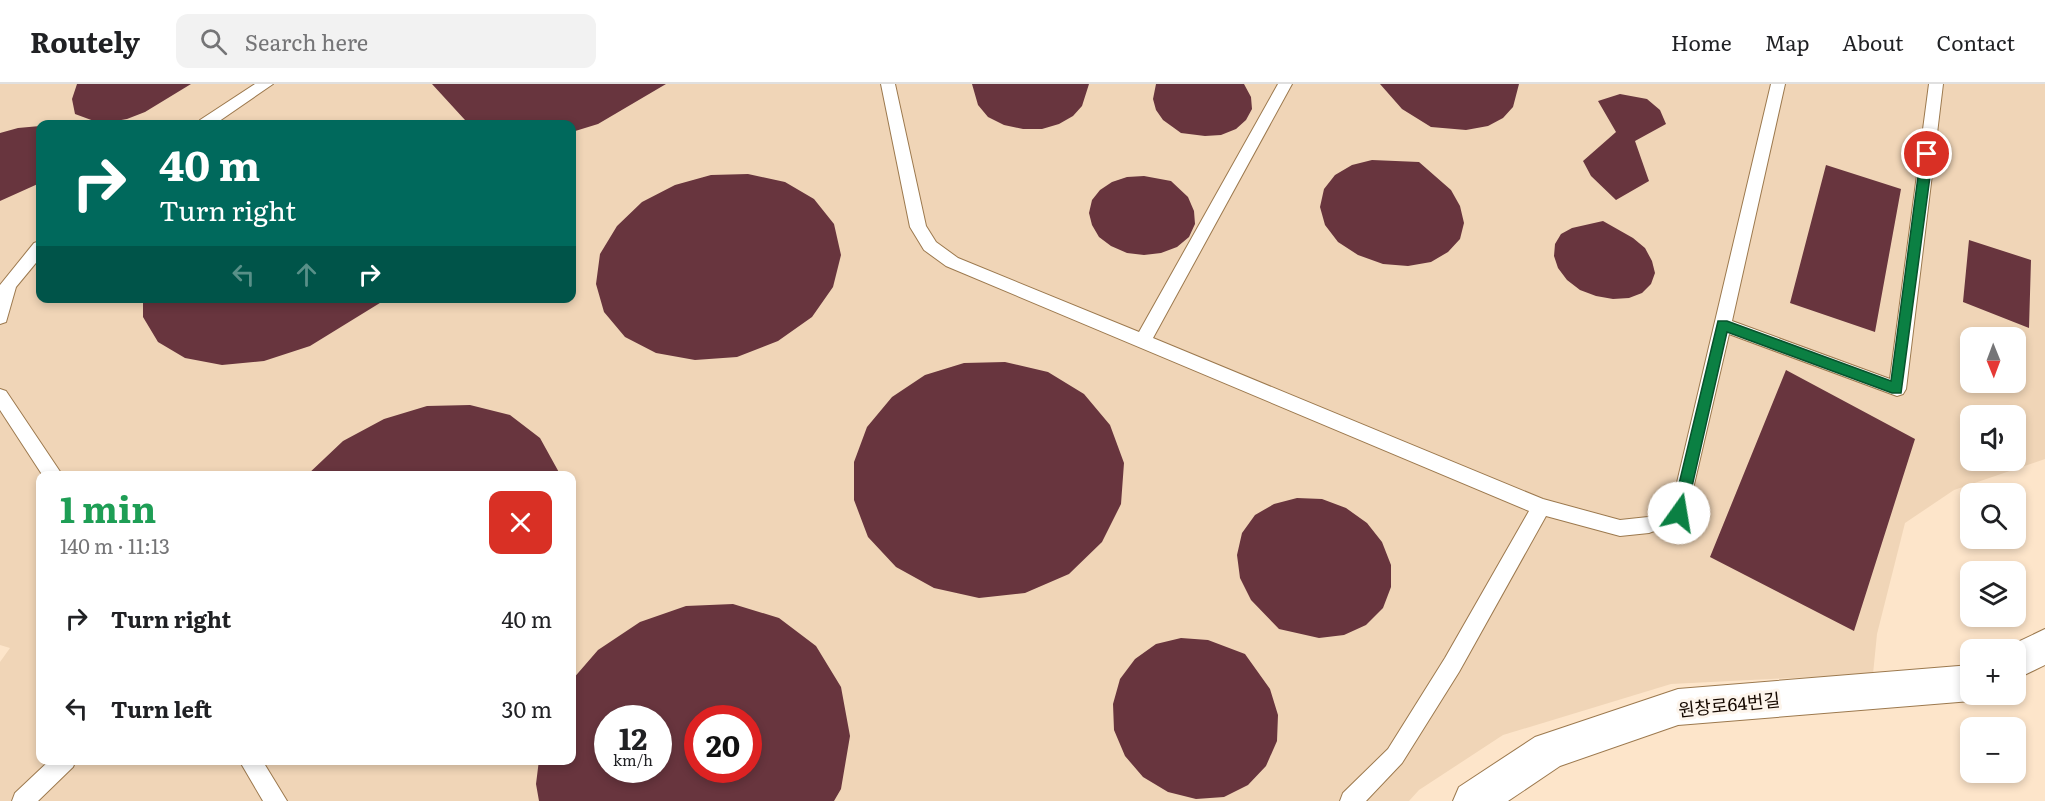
<!DOCTYPE html>
<html lang="en">
<head>
<meta charset="utf-8">
<style>
  :root { --surface:#fff; --page:#f2f2f2; --text:#202124; --muted:#757577; --line:#e0e0e0 }
  body { margin:0; font-family:Literata,"Noto Sans KR",serif; background:var(--page); color:var(--text); height:100vh; display:flex; flex-direction:column; font-size:22px; white-space:nowrap }
  * { box-sizing:border-box; margin:0 }
  p { font-size:20px; color:var(--muted) }
  .icon { flex:none; width:33px; height:33px; fill:none; stroke:currentColor; stroke-width:2; stroke-linecap:round; stroke-linejoin:round }
  .map { position:relative; flex:1; overflow:hidden }
  .drawer { position:absolute; left:36px; top:387px; width:540px; height:294px; display:flex; flex-direction:column; background:var(--surface); border-radius:12px; box-shadow:0 3px 9px #0003 }
  .drawer>* { flex:none }
  .hud { position:absolute; left:36px; top:36px; width:540px; height:183px; border-radius:12px; box-shadow:0 3px 9px #0003; background:#00695c; color:#fff; overflow:hidden }
  .needle { width:39px; rotate:179deg }
  .tools { position:absolute; left:1960px; top:243px; display:grid; gap:12px }
  .tools a { display:grid; place-items:center; width:66px; height:66px; border-radius:12px; background:var(--surface); box-shadow:0 3px 9px #0003; font-size:30px }
  .speed { position:absolute; left:594px; top:621px; display:flex; gap:12px; font-size:30px; font-weight:700; text-align:center }
  .speed>* { display:grid; place-content:center; width:78px; height:78px; border-radius:50%; background:var(--surface); box-shadow:0 3px 9px #0003; line-height:1 }
  .speed small { font-size:15px; font-weight:400 }
  .speed .limit { border:9px solid #d22; background:#fff; color:#111 }
  .pin { position:absolute; display:grid; place-items:center; width:51px; height:51px; color:#fff; margin:-26px; border:3px solid #fff; border-radius:50%; box-shadow:0 2px 6px #0007 }
  .me { position:absolute; width:66px; margin:-33px; rotate:13deg; stroke-linejoin:round; filter:drop-shadow(0 0 4px #0008) }
  .turn { display:flex; align-items:center; gap:21px; height:126px; padding:0 24px; font-size:27px }
  .turn .icon { width:78px; height:78px; stroke-width:2.5 }
  .turn b { display:block; font-size:42px; line-height:51px }
  .lanes { display:flex; align-items:center; height:57px; padding:0 24px; background:#0003; justify-content:center; gap:30px; direction:ltr }
  .lanes .off { opacity:.35 }
  .round { display:grid; place-items:center; flex:none; width:63px; height:63px; border-radius:12px; background:var(--page) }
  .headline { display:flex; align-items:center; justify-content:space-between; height:102px; padding:0 24px }
  h1 { font-size:36px; font-weight:700; line-height:45px; color:#1e9e55 }
  ul { padding:0; list-style:none }
  li { display:flex; align-items:center; gap:18px; height:90px; padding:0 24px }
  li div { flex:1 }
  li b { display:block; font-size:22px }
  li em { font-style:normal }
  header { display:flex; align-items:center; gap:36px; box-sizing:border-box; height:84px; padding:0 30px; background:var(--surface); border-bottom:2px solid var(--line) }
  header strong { font-size:28px }
  nav { display:flex; gap:33px; margin-inline-start:auto; font-size:21px }
  .search { width:420px; height:54px; background:var(--page); display:flex; align-items:center; gap:15px; box-sizing:border-box; padding:0 21px; border-radius:12px; color:var(--muted); font-size:22px }
  .map>svg:first-child { display:block }
</style>
</head>
<body>
<header>
<strong>Routely</strong>
<div class="search"><svg class="icon" aria-label="search" viewBox="0 0 24 24"><circle cx="10" cy="10" r="6"/><path d="M15 15l6 6"/></svg>Search here</div>
<nav><a>Home</a><a>Map</a><a>About</a><a>Contact</a></nav>
</header>
<div class="map">
<svg width="2045" height="717" viewBox="0 0 2045 717">
  <rect width="100%" height="100%" fill="#fde5ca"/>
  <path fill="#f0d5b7" fill-rule="evenodd" d="M 0,0 L 2045,0 L 2045,375 L 1954,406 L 1905,439 L 1877,550 L 1873,590 L 1671,600 L 1503,651 L 1419,706 L 1409,717 L 0,717 L 0,578 L 10,564 L 0,561 ZM 40,40 L 572,40 L 572,214 L 40,214 ZM 1971,254 L 2016,254 L 2016,298 L 1971,298 ZM 1971,332 L 2016,332 L 2016,376 L 1971,376 ZM 40,392 L 572,392 L 572,676 L 40,676 ZM 608,634 L 658,634 L 658,686 L 608,686 ZM 698,634 L 748,634 L 748,686 L 698,686 Z"/>
  <path fill="#68353e" fill-rule="evenodd" d="M 77,0 L 191,0 L 145,28 L 127,35 L 110,38 L 94,37 L 75,30 L 72,15 Z
    M 432,0 L 666,0 L 598,40 L 572,48 L 572,40 L 474,40 L 465,36 Z
    M 972,0 L 1089,0 L 1082,22 L 1073,32 L 1059,40 L 1042,45 L 1023,45 L 1004,41 L 988,33 L 978,21 Z
    M 1156,0 L 1244,0 L 1251,13 L 1252,25 L 1246,36 L 1236,45 L 1221,51 L 1205,52 L 1181,49 L 1163,36 L 1156,26 L 1153,15 Z
    M 1380,0 L 1519,0 L 1513,23 L 1503,34 L 1488,42 L 1466,46 L 1431,43 L 1402,25 Z
    M 1620,10 L 1647,15 L 1660,26 L 1666,40 L 1635,57 L 1649,97 L 1616,116 L 1591,92 L 1583,77 L 1616,48 L 1598,17 Z
    M 40,42 L 40,99 L 0,117 L 0,49 L 18,44 Z
    M 1372,76 L 1419,78 L 1451,106 L 1460,122 L 1464,139 L 1460,155 L 1448,168 L 1431,178 L 1408,182 L 1383,180 L 1358,171 L 1338,158 L 1325,141 L 1320,123 L 1324,105 L 1335,91 L 1352,81 Z
    M 1826,81 L 1901,105 L 1875,248 L 1790,219 Z
    M 748,90 L 785,98 L 814,115 L 834,140 L 841,171 L 833,203 L 812,233 L 778,257 L 737,273 L 695,276 L 656,269 L 625,253 L 604,228 L 596,200 L 600,170 L 617,142 L 642,118 L 675,101 L 711,91 Z
    M 1144,92 L 1171,97 L 1188,113 L 1194,127 L 1195,140 L 1189,153 L 1177,163 L 1161,169 L 1144,171 L 1127,169 L 1111,162 L 1099,153 L 1092,141 L 1089,129 L 1092,116 L 1100,106 L 1112,98 L 1127,93 Z
    M 1603,137 L 1633,154 L 1645,164 L 1652,177 L 1655,189 L 1651,200 L 1642,209 L 1629,214 L 1613,215 L 1596,212 L 1580,206 L 1567,196 L 1558,184 L 1554,172 L 1555,160 L 1561,150 L 1572,144 Z
    M 1969,156 L 2031,176 L 2029,244 L 1963,218 Z
    M 143,214 L 388,214 L 310,262 L 264,277 L 222,281 L 185,274 L 158,258 L 143,233 Z
    M 1005,278 L 1048,288 L 1084,310 L 1110,341 L 1124,379 L 1121,420 L 1102,458 L 1069,490 L 1025,509 L 979,514 L 934,504 L 896,483 L 868,453 L 854,416 L 854,378 L 867,343 L 892,313 L 925,291 L 964,279 Z
    M 1786,286 L 1915,355 L 1854,547 L 1710,473 Z
    M 470,321 L 510,331 L 540,354 L 561,392 L 306,392 L 343,357 L 384,335 L 427,322 Z
    M 1297,414 L 1322,415 L 1346,424 L 1367,439 L 1382,458 L 1391,481 L 1391,503 L 1383,524 L 1366,541 L 1344,551 L 1319,554 L 1279,545 L 1251,516 L 1240,494 L 1237,471 L 1242,449 L 1255,431 L 1274,420 Z
    M 733,520 L 779,534 L 816,562 L 841,603 L 850,652 L 841,705 L 834,717 L 539,717 L 536,700 L 539,676 L 572,676 L 572,596 L 598,566 L 640,538 L 686,522 ZM 608,634 L 658,634 L 658,686 L 608,686 ZM 698,634 L 748,634 L 748,686 L 698,686 Z
    M 1181,554 L 1208,556 L 1245,570 L 1270,605 L 1278,631 L 1277,657 L 1266,682 L 1248,701 L 1224,713 L 1196,715 L 1168,708 L 1143,693 L 1125,672 L 1114,646 L 1113,620 L 1120,595 L 1135,575 L 1156,560 Z"/>
  <g fill="none" stroke-linecap="round" stroke-linejoin="round">
    <defs>
      <path id="service" d="M 255,0 L 273,0 L 215,40 L 198,40 L 200,36 Z
        M 881,0 L 895,0 L 926,142 L 936,158 L 958,174 L 1139,248 L 1278,0 L 1292,0 L 1153,254 L 1543,415 L 1620,436 L 1648,433 L 1671,424 L 1771,0 L 1785,0 L 1732,237 L 1890,295 L 1929,0 L 1943,0 L 1906,305 L 1903,310 L 1897,312 L 1729,250 L 1686,435 L 1649,449 L 1620,452 L 1546,432 L 1459,588 L 1402,679 L 1366,717 L 1340,717 L 1343,709 L 1388,665 L 1445,574 L 1529,427 L 946,182 L 924,166 L 910,143 Z
        M 40,157 L 40,174 L 16,203 L 6,238 L 0,240 L 0,201 L 34,159 Z
        M 0,305 L 6,307 L 63,392 L 43,392 L 0,326 Z
        M 50,676 L 76,676 L 73,683 L 38,717 L 12,717 L 15,709 Z
        M 239,676 L 262,676 L 287,717 L 263,717 Z"/>
      <path id="minor" d="M 2045,545 L 2045,581 L 2016,595 L 2016,566 L 2003,565 Z
        M 1971,581 L 1971,610 L 1985,610 L 1971,617 L 1678,641 L 1560,682 L 1508,717 L 1453,717 L 1459,703 L 1535,653 L 1678,605 Z"/>
    </defs>
    <use href="#service" stroke="#9c794e" stroke-width="2"/>
    <use href="#minor" stroke="#9c794e" stroke-width="2"/>
    <use href="#service" fill="#fff" fill-rule="evenodd"/>
    <use href="#minor" fill="#fff" fill-rule="evenodd"/>
  </g>
  <path fill="#0b8043" stroke="#07532c" stroke-width="1.5" d="M 1927,66 L 1933,70 L 1901,309 L 1892,309 L 1727,248 L 1686,429 L 1684,433 L 1679,435 L 1674,433 L 1672,429 L 1718,237 L 1727,237 L 1891,297 L 1921,70 Z"/>
  <g text-anchor="middle" dominant-baseline="central" stroke-width="6" stroke-linejoin="round" paint-order="stroke">
    <g font-size="18" fill="#160900" stroke="#fdf5ec">
      <text transform="translate(1729 620) rotate(-6)">원창로64번길</text>
    </g>
  </g>
</svg>
<div class="tools">
<a><svg class="needle" viewBox="-14 -14 28 28"><path d="M0-13l5 13h-10z" fill="#e53935"/><path d="M0 13l5-13h-10z" fill="#757577"/></svg></a>
<a><svg class="icon" aria-label="sound" viewBox="0 0 24 24"><path d="M4 9h4l5-4v14l-5-4H4zM17 9q2 3 0 6"/></svg></a>
<a><svg class="icon" aria-label="search" viewBox="0 0 24 24"><circle cx="10" cy="10" r="6"/><path d="M15 15l6 6"/></svg></a>
<a><svg class="icon" aria-label="layers" viewBox="0 0 24 24"><path d="M12 4l9 5-9 5-9-5zM3 14l9 5 9-5"/></svg></a>
<a>+</a>
<a>−</a>
</div>
<div class="speed"><div>12<small>km/h</small></div><div class="limit">20</div></div>
<div class="pin" style="left:1927px;top:70px;background:#d93025"><svg class="icon" aria-label="arrive" viewBox="0 0 24 24"><path d="M6 21V4h12l-3 4 3 4H6"/></svg></div>
<svg class="me" style="left:1679px;top:429px" viewBox="-20 -20 40 40"><circle r="19" fill="#fff"/><path d="M0-13L10 11 0 6-10 11z" fill="#0b8043"/></svg>
<div class="hud">
<div class="turn"><svg class="icon" aria-label="right" viewBox="0 0 24 24"><path d="M7 20v-9h11M14 6l5 5-5 5"/></svg><div><b>40 m</b>Turn right</div></div>
<div class="lanes"><svg class="icon off" aria-label="left" viewBox="0 0 24 24"><path d="M17 20v-9H6M10 6l-5 5 5 5"/></svg><svg class="icon off" aria-label="ahead" viewBox="0 0 24 24"><path d="M12 20V5M6 11l6-6 6 6"/></svg><svg class="icon" aria-label="right" viewBox="0 0 24 24"><path d="M7 20v-9h11M14 6l5 5-5 5"/></svg></div>
</div>
<section class="drawer">
<div class="headline"><div><h1>1 min</h1><p>140 m · 11:13</p></div><a class="round" style="background:#d93025;color:#fff"><svg class="icon" aria-label="close" viewBox="0 0 24 24"><path d="M6 6l12 12M18 6L6 18"/></svg></a></div>
<ul>
<li><svg class="icon" aria-label="right" viewBox="0 0 24 24"><path d="M7 20v-9h11M14 6l5 5-5 5"/></svg><div><b>Turn right</b></div><em>40 m</em></li>
<li><svg class="icon" aria-label="left" viewBox="0 0 24 24"><path d="M17 20v-9H6M10 6l-5 5 5 5"/></svg><div><b>Turn left</b></div><em>30 m</em></li>
</ul>
</section>
</div>
</body>
</html>
